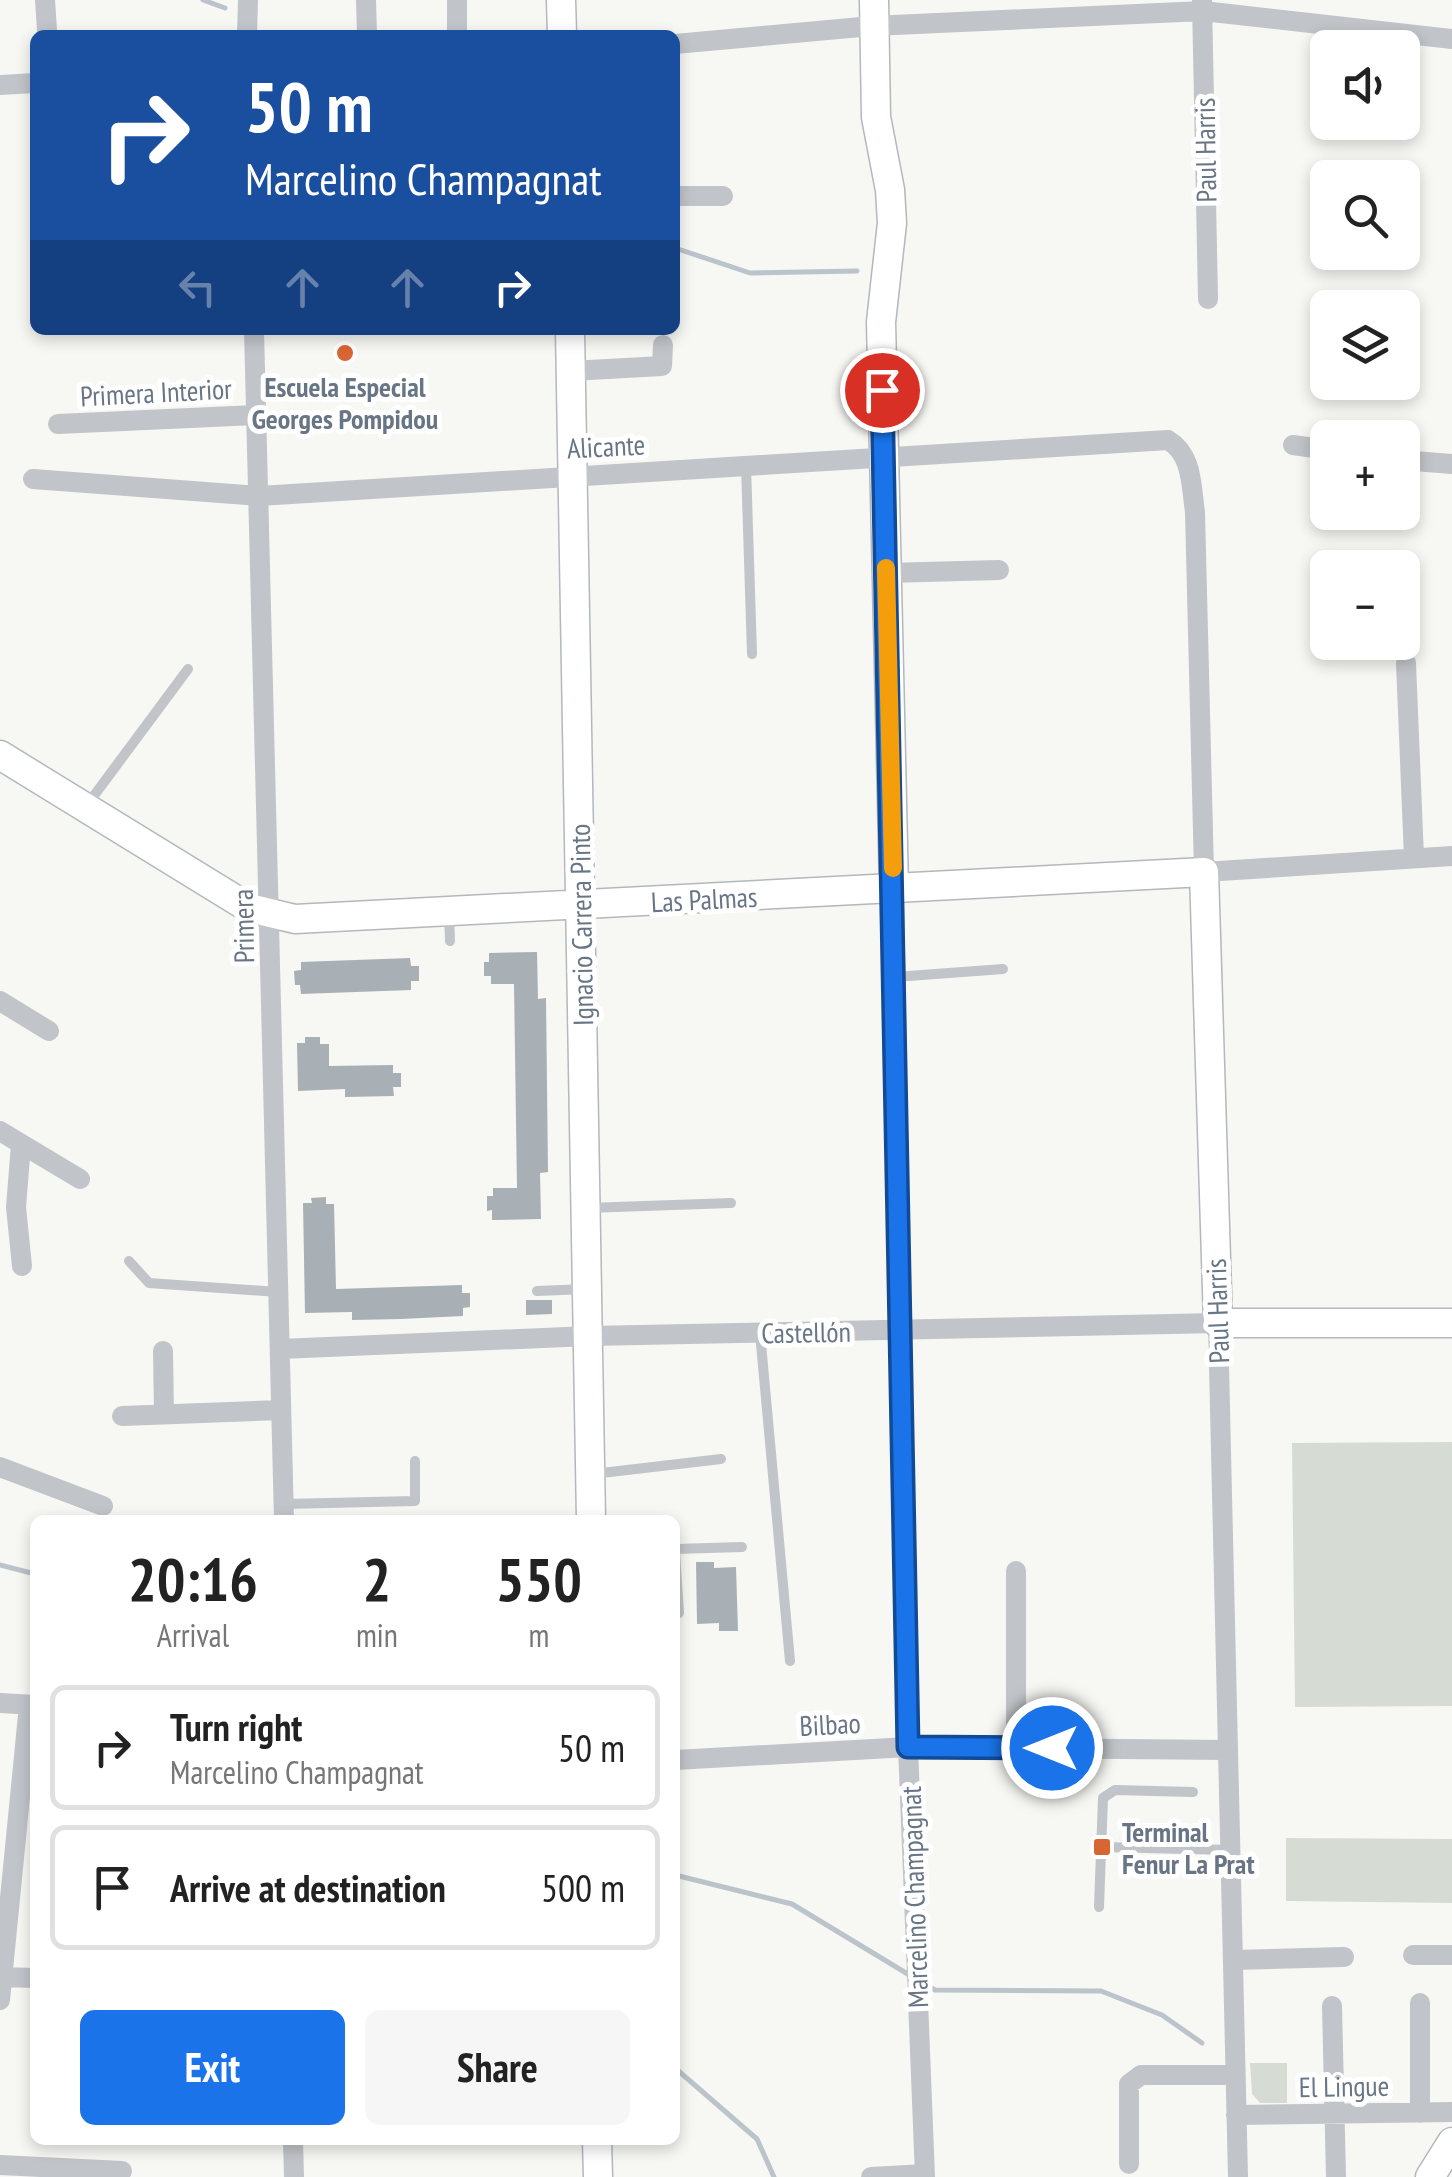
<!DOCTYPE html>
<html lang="en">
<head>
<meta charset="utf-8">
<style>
  :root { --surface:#fff; --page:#f6f6f6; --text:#222; --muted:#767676; --line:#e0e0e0; --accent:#1a73e8 }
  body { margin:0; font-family:"PT Sans Narrow",sans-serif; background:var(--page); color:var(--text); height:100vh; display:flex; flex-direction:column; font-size:38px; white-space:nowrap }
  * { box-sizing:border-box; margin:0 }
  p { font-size:32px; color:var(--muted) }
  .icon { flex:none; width:55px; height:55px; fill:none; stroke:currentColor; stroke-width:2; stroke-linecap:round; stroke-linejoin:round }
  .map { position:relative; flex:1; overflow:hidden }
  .sheet { position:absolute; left:30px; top:1515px; width:650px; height:630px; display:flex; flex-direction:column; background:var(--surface); border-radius:15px; box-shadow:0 5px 15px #0003 }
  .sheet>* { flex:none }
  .hud { position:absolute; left:30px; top:30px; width:650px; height:305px; border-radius:15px; box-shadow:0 5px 15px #0003; background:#1a4fa0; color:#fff; overflow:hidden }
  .controls { position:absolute; left:1310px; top:30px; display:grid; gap:20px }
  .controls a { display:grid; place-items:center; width:110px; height:110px; border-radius:15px; background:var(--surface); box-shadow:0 5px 15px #0003; font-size:50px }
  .pin { position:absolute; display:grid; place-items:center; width:85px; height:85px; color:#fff; margin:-42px; border:5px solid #fff; border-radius:50%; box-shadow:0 2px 10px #0007 }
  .me { position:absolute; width:110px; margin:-55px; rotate:270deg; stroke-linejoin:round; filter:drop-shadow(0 0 8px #0008) }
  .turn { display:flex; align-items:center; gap:35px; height:210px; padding:0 50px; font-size:45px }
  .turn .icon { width:130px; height:130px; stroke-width:2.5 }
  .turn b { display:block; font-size:70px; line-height:85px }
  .lanes { display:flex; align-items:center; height:95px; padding:0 50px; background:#0003; justify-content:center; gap:50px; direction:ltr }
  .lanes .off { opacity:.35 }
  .eta { display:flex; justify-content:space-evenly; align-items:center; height:170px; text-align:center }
  .eta b { font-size:60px; font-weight:600; line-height:70px }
  .button { display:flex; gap:20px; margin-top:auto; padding:20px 50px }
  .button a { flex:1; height:115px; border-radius:15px; background:var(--accent); color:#fff; font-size:40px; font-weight:600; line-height:115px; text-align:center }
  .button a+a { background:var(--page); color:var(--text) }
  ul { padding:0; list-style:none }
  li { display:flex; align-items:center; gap:30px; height:125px; margin:0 20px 15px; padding:0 30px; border:5px solid var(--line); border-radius:15px }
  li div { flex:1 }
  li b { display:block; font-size:38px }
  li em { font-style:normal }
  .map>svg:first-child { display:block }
</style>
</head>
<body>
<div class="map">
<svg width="1452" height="2177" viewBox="0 0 1452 2177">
  <rect width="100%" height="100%" fill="#f7f7f4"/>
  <path fill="#d6dcd4" d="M 1452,1442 L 1452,1706 L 1295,1707 L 1292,1443 Z
    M 1286,1838 L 1452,1839 L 1452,1903 L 1286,1901 Z
    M 1250,2063 L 1287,2063 L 1287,2103 L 1260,2103 L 1252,2094 Z"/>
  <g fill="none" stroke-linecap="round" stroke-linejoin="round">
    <path stroke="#bbc4ca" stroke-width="5" d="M 203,0 L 225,8
      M 675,248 L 750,273 L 857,271
      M 0,1565 L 35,1574
      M 675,1875 L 792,1904 L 911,1976
      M 925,1984 L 935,1990 L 1101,1991 L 1162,2015 L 1202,2043
      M 675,2068 L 757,2139 L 774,2177"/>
  </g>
  <path fill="#a8afb5" d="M 537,952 L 538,999 L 546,998 L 548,1172 L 540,1173 L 541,1219 L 492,1220 L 492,1210 L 487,1211 L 487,1196 L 493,1196 L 493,1188 L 517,1188 L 514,984 L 491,984 L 491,976 L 484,976 L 484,962 L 489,962 L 489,953 Z
    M 410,958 L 411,966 L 419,966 L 419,981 L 411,981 L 411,990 L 301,994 L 300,985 L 295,985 L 294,971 L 301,970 L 301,962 Z
    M 305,1037 L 320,1037 L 320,1044 L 329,1044 L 329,1066 L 393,1065 L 393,1073 L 401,1073 L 401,1087 L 393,1087 L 394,1096 L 345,1097 L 345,1089 L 298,1091 L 297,1043 L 305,1043 Z
    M 326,1197 L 326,1204 L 334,1204 L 336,1289 L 462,1285 L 462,1293 L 470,1293 L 470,1307 L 463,1308 L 463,1316 L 401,1319 L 352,1320 L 352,1312 L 305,1313 L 303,1203 L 312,1203 L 311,1198 Z
    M 526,1300 L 552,1300 L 552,1314 L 526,1315 Z
    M 696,1562 L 714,1562 L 714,1568 L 736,1567 L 738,1631 L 719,1631 L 719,1623 L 697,1624 Z"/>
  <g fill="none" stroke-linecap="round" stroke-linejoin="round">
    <defs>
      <path id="secondary" d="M 561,0 L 562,35
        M 874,0 L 876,117 L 890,190 L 892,223 L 881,322 L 894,888
        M 570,330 L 591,1520
        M 0,755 L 249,908 L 295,919 L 1204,872 L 1218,1323 L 1452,1323
        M 597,2140 L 598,2177
        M 1430,2177 L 1452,2142"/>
    </defs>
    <use href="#secondary" stroke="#b3b8bd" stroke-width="31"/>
    <path stroke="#c1c4c8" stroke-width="10" d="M 746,466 L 752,654
      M 87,805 L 188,669
      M 449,913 L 450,941
      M 895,977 L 1003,969
      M 587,1208 L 731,1203
      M 129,1261 L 149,1283 L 278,1292
      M 537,1291 L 587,1289
      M 760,1333 L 790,1661
      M 593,1474 L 721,1459
      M 284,1504 L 415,1501 L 415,1461
      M 675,1549 L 742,1547
      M 675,1551 L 679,1613
      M 1102,1847 L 1230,1850
      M 1099,1907 L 1103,1798 L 1115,1790 L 1193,1792"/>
    <path stroke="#c1c4c8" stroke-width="20" d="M 45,0 L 47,30
      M 366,0 L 367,35
      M 457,0 L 457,35
      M 1202,1 L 1208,299
      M 247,35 L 248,0
      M 675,44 L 872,26 L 1203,11 L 1452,39
      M 0,85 L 35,83
      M 675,196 L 723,196
      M 254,330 L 284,1520
      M 571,371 L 662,366 L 663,345
      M 58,424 L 256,415
      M 1293,445 L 1328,450
      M 1402,460 L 1452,464
      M 33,479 L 259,496 L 1168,440 C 1193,455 1191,486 1195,512 L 1204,872 L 1452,856
      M 887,573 L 999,570
      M 1406,663 L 1414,858
      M 894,888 L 908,1747 L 925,2177
      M 0,1001 L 49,1031
      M 0,1131 L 80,1179
      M 21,1145 L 16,1207 L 22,1266
      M 280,1349 L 589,1336 L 1218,1323 L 1238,2177
      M 163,1351 L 164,1414
      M 122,1416 L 280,1410
      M 0,1467 L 103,1506
      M 1016,1571 L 1016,1748
      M 0,1703 L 35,1705
      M 675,1760 L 908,1747 L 1227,1750
      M 1413,1955 L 1452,1955
      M 1233,1960 L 1344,1957
      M 0,1977 L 35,1978
      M 0,2000 L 29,1705
      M 1420,2003 L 1420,2113
      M 1332,2006 L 1336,2177
      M 1236,2115 L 1452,2112
      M 293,2140 L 294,2177
      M 1129,2164 L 1129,2084 L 1141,2075 L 1235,2075
      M 0,2165 L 122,2171
      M 871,2177 L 925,2174"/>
    <use href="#secondary" stroke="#fff" stroke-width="28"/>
  </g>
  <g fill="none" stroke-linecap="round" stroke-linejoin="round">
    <defs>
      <path id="route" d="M 882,390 L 908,1747 L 1052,1748"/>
    </defs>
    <use href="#route" stroke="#114b97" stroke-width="25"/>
    <use href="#route" stroke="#1a73e8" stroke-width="18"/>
    <path stroke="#f59e0b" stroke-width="18" d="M 886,568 L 893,868"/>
  </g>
  <g fill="#d86633" stroke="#fff" stroke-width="4">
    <circle cx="345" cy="353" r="10"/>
    <rect x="1092" y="1837" width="20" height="20" rx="5"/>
  </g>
  <g text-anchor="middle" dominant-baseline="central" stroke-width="10" stroke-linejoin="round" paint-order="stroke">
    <g font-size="28" fill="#687584" stroke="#fff">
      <text transform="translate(1205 150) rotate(-91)">Paul Harris</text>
      <text transform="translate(156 392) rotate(-3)">Primera Interior</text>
      <text transform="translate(606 446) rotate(-3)">Alicante</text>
      <text transform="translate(704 899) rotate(-3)">Las Palmas</text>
      <text transform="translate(581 925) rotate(-91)">Ignacio Carrera Pinto</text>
      <text transform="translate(243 926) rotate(-91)">Primera</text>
      <text transform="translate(1217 1311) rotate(-92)">Paul Harris</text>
      <text transform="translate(806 1332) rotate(-1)">Castellón</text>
      <text transform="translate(830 1724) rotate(-3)">Bilbao</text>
      <text transform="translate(914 1897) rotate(-92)">Marcelino Champagnat</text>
      <text transform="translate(1344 2086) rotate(-1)">El Lingue</text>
    </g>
    <g font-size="28" font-weight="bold" fill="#687584" stroke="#fff">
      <text x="345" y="386">Escuela Especial<tspan x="345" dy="32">Georges Pompidou</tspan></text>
      <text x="1122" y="1831" text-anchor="start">Terminal<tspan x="1122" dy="32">Fenur La Prat</tspan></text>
    </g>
  </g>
</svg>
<div class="controls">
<a><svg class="icon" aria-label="sound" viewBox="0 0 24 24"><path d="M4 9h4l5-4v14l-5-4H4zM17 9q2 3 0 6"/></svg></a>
<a><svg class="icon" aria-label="search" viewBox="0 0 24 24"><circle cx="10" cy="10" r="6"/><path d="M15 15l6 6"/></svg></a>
<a><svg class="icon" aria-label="layers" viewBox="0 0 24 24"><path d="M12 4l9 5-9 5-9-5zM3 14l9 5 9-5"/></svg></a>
<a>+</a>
<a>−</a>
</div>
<div class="pin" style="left:882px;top:390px;background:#d93025"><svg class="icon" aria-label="arrive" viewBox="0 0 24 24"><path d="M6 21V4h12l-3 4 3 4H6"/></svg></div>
<svg class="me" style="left:1052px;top:1748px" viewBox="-20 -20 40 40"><circle r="17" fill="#1a73e8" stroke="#fff" stroke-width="3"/><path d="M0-11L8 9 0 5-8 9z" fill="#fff"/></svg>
<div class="hud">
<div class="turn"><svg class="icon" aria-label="right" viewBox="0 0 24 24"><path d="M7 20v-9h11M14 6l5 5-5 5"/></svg><div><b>50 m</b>Marcelino Champagnat</div></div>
<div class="lanes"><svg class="icon off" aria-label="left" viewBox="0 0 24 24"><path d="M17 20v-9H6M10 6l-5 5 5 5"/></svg><svg class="icon off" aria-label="ahead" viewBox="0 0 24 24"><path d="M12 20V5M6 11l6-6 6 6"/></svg><svg class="icon off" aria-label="ahead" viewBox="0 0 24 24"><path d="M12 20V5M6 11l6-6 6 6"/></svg><svg class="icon" aria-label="right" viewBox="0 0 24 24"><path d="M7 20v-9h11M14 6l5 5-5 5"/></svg></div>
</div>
<section class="sheet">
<div class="eta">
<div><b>20:16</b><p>Arrival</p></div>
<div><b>2</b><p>min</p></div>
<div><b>550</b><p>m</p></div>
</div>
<ul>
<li><svg class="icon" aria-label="right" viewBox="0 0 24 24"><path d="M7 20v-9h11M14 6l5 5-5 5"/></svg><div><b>Turn right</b><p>Marcelino Champagnat</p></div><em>50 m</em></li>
<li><svg class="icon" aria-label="arrive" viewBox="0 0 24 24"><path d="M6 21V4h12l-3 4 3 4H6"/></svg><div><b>Arrive at destination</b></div><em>500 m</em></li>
</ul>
<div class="button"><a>Exit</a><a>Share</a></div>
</section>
</div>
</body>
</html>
